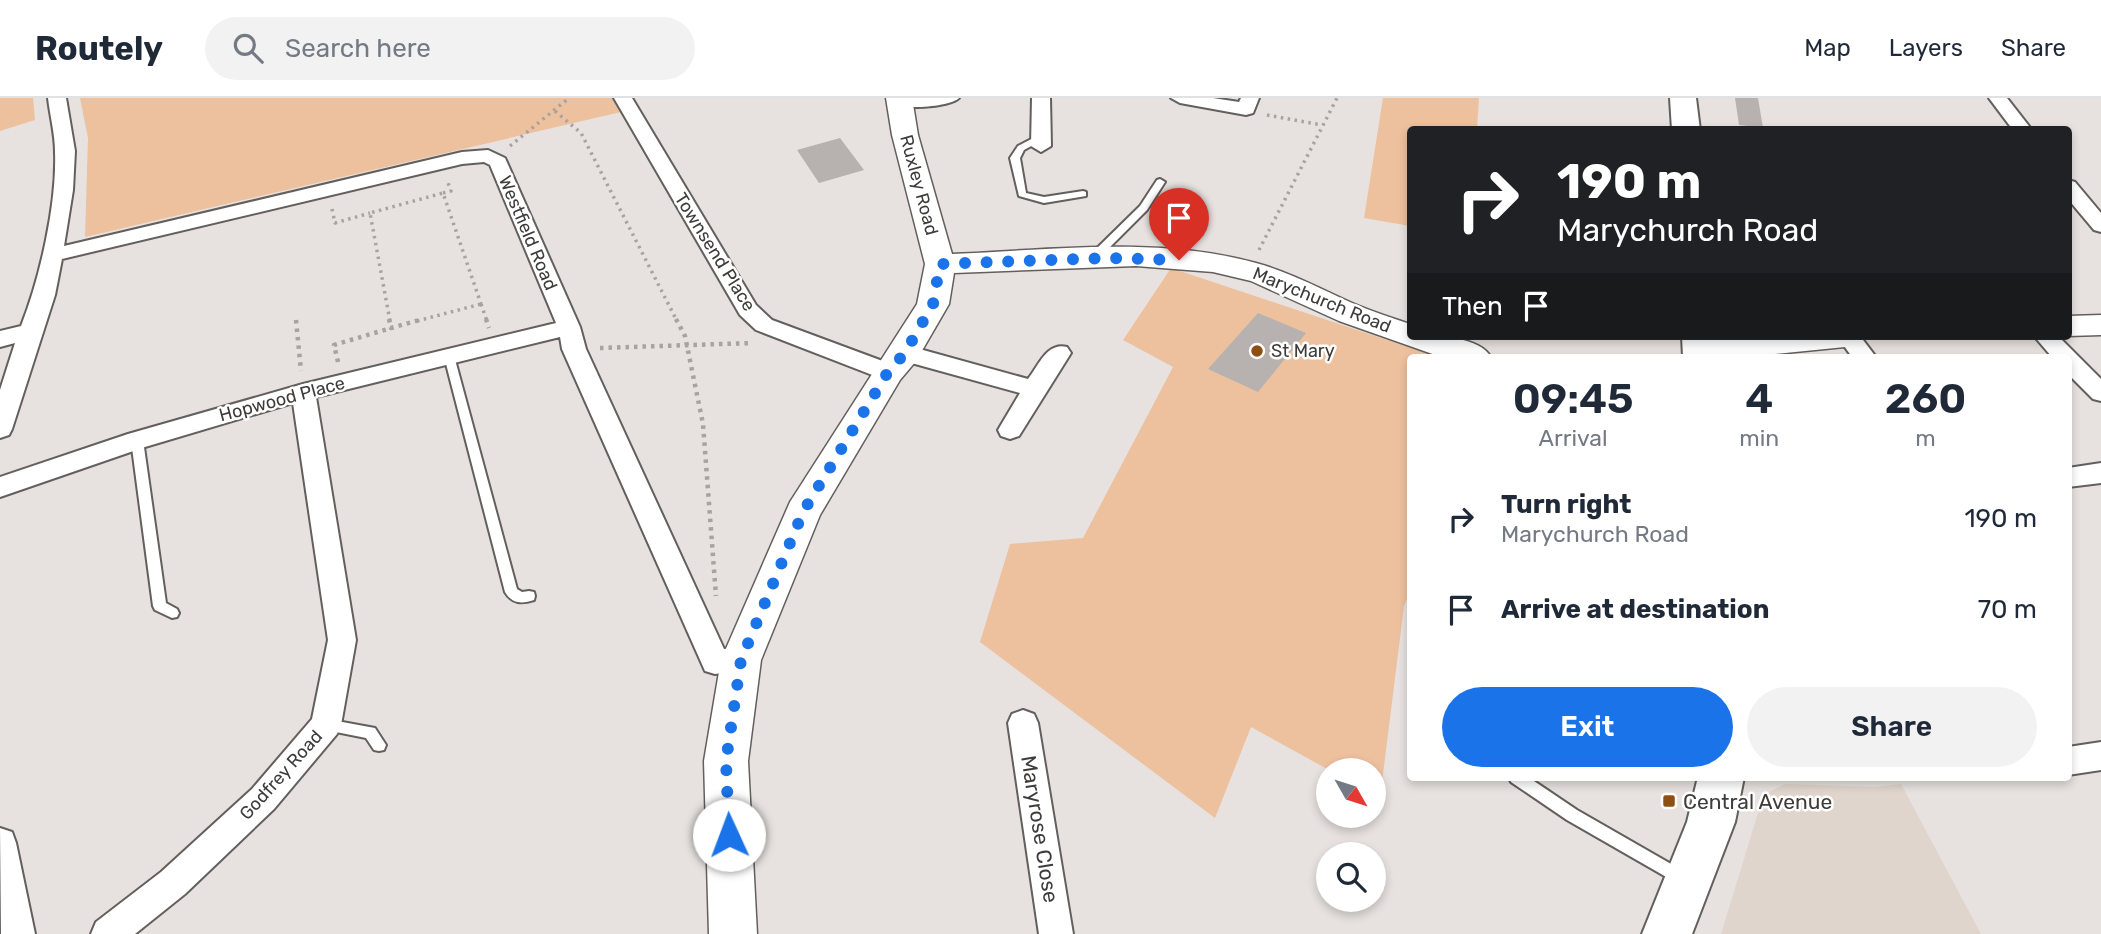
<!DOCTYPE html>
<html lang="en">
<head>
<meta charset="utf-8">
<style>
  :root { --surface:#fff; --page:#f2f2f3; --text:#1f2937; --muted:#747a83; --line:#e0e1e3; --accent:#1a73e8 }
  body { margin:0; font-family:Rubik,sans-serif; background:var(--page); color:var(--text); height:100vh; display:flex; flex-direction:column; font-size:26px; white-space:nowrap }
  * { box-sizing:border-box; margin:0 }
  p { font-size:23px; color:var(--muted) }
  .icon { flex:none; width:38px; height:38px; fill:none; stroke:currentColor; stroke-width:2; stroke-linecap:round; stroke-linejoin:round }
  .map { position:relative; flex:1; overflow:hidden }
  .sheet { position:absolute; left:1407px; top:256px; width:665px; height:427px; display:flex; flex-direction:column; background:var(--surface); border-radius:7px; box-shadow:0 4px 10px #0003 }
  .sheet>* { flex:none }
  .banner { position:absolute; left:1407px; top:28px; width:665px; height:214px; border-radius:7px; box-shadow:0 4px 10px #0003; background:#202124; color:#fff; overflow:hidden }
  .needle { width:46px; rotate:129deg }
  .fabs { position:absolute; left:1316px; top:660px; display:grid; gap:14px }
  .fabs a { display:grid; place-items:center; width:70px; height:70px; border-radius:50%; background:var(--surface); box-shadow:0 4px 10px #0003; font-size:35px }
  .pin { position:absolute; display:grid; place-items:center; width:60px; height:60px; color:#fff; margin:-72px -30px; border-radius:50% 50% 50% 0; rotate:-45deg; box-shadow:0 0 7px #0007 }
  .pin .icon { rotate:45deg }
  .me { position:absolute; width:77px; margin:-38px; rotate:358deg; stroke-linejoin:round; filter:drop-shadow(0 0 5px #0008) }
  .turn { display:flex; align-items:center; gap:24px; height:147px; padding:0 35px; font-size:32px }
  .turn .icon { width:91px; height:91px; stroke-width:2.5 }
  .turn b { display:block; font-size:49px; line-height:60px }
  .then { display:flex; align-items:center; height:66px; padding:0 35px; background:#0003; gap:14px; font-size:26px }
  .eta { display:flex; justify-content:space-evenly; align-items:center; height:119px; text-align:center }
  .eta b { font-size:42px; font-weight:600; line-height:49px }
  .action { display:flex; gap:14px; margin-top:auto; padding:14px 35px }
  .action a { flex:1; height:80px; border-radius:42px; background:var(--accent); color:#fff; font-size:28px; font-weight:600; line-height:80px; text-align:center }
  .action a+a { background:var(--page); color:var(--text) }
  ul { padding:0; list-style:none }
  li { display:flex; align-items:center; gap:21px; height:91px; padding:0 35px }
  li div { flex:1 }
  li b { display:block; font-size:26px }
  li em { font-style:normal }
  header { display:flex; align-items:center; gap:42px; box-sizing:border-box; height:98px; padding:0 35px; background:var(--surface); border-bottom:2px solid var(--line) }
  header strong { font-size:33px }
  nav { display:flex; gap:38px; margin-inline-start:auto; font-size:24px }
  .search { width:490px; height:63px; background:var(--page); display:flex; align-items:center; gap:18px; box-sizing:border-box; padding:0 24px; border-radius:38px; color:var(--muted); font-size:26px }
  .map>svg:first-child { display:block }
</style>
</head>
<body>
<header>
<strong>Routely</strong>
<div class="search"><svg class="icon" aria-label="search" viewBox="0 0 24 24"><circle cx="10" cy="10" r="6"/><path d="M15 15l6 6"/></svg>Search here</div>
<nav><a>Map</a><a>Layers</a><a>Share</a></nav>
</header>
<div class="map">
<svg width="2101" height="836" viewBox="0 0 2101 836">
  <rect width="100%" height="100%" fill="#e7e2df"/>
  <path fill="#e0d5cd" d="M 1785,686 L 1874,689 L 1901,686 L 1981,836 L 1721,836 L 1761,705 L 1765,696 Z"/>
  <path fill="#edc09e" d="M 0,0 L 33,0 L 35,22 L 0,33 Z
    M 80,0 L 613,0 L 621,14 L 85,139 L 88,40 Z
    M 1383,0 L 1479,0 L 1477,31 L 1410,32 L 1410,128 L 1364,120 Z
    M 1171,170 L 1438,259 L 1410,259 L 1410,493 L 1404,508 L 1380,700 L 1374,697 L 1374,672 L 1329,672 L 1251,629 L 1215,720 L 980,544 L 1010,446 L 1083,440 L 1173,269 L 1123,242 Z"/>
  <path fill="#b7b2af" d="M 1735,0 L 1758,0 L 1763,30 L 1739,27 Z
    M 840,40 L 864,72 L 819,85 L 797,52 Z
    M 1258,215 L 1306,235 L 1258,294 L 1208,271 Z"/>
  <g fill="none" stroke-linecap="round" stroke-linejoin="round">
    <defs>
      <path id="lane" d="M 1041,36 L 1045,39 L 1044,41 L 1024,52 L 1020,60 L 1026,95 L 1044,99 L 1083,93 L 1086,94 L 1086,98 L 1044,105 L 1019,98 L 1010,60 L 1018,48 Z
        M 1160,81 L 1165,84 L 1147,112 L 1097,162 L 1089,162 L 1089,158 L 1140,108 L 1157,82 Z
        M 449,254 L 454,258 L 517,491 L 522,494 L 529,493 L 534,494 L 535,498 L 534,502 C 522,506 512,506 505,494 L 444,258 Z
        M 137,338 L 143,342 L 166,505 L 177,511 L 179,515 L 177,519 L 172,520 L 155,512 L 153,508 L 131,342 Z
        M 326,621 L 375,630 L 386,647 L 384,652 L 379,653 L 374,652 L 366,640 L 321,631 L 319,627 L 321,623 Z
        M 1509,679 L 1528,679 L 1577,712 L 1685,774 L 1688,779 L 1685,784 L 1680,787 L 1675,784 L 1567,722 L 1511,684 Z"/>
      <path id="street" d="M 48,0 L 66,0 L 75,53 L 73,92 L 64,148 L 462,54 L 488,52 L 505,60 L 580,229 L 586,251 L 724,551 L 741,550 L 751,553 L 756,562 L 751,571 L 715,576 L 705,573 L 562,251 L 560,239 L 316,299 L 356,542 L 341,627 L 337,636 L 274,711 L 185,796 L 135,836 L 91,836 L 96,824 L 161,774 L 252,691 L 312,621 L 328,542 L 293,305 L 145,349 L 0,399 L 0,379 L 128,336 L 303,286 L 556,225 L 490,67 L 484,64 L 462,66 L 62,161 L 55,197 L 12,331 L 9,337 L 0,340 L 0,292 L 15,245 L 0,249 L 0,233 L 21,228 C 40,180 57,106 55,54 C 55,36 50,18 48,0 Z
        M 614,0 L 632,0 L 756,207 L 772,222 L 896,268 L 900,274 L 896,280 L 888,282 L 880,280 L 756,232 L 740,217 Z
        M 893,0 L 959,0 C 951,9 897,13 890,4 Z
        M 1032,0 L 1050,0 L 1051,48 L 1041,54 L 1031,48 Z
        M 1171,0 L 1213,0 L 1239,4 L 1241,0 L 1259,0 L 1253,15 L 1246,17 L 1180,5 Z
        M 1989,0 L 2007,0 L 2032,32 L 2013,32 Z
        M 2068,82 L 2075,84 L 2101,115 L 2101,134 L 2094,132 L 2068,101 Z
        M 1837,238 L 1860,238 L 1876,259 L 1852,259 Z
        M 2034,238 L 2058,238 L 2101,281 L 2101,303 L 2093,301 L 2068,276 L 2068,259 L 2052,259 Z
        M 905,247 L 1028,281 C 1039,267 1047,244 1067,249 L 1071,255 L 1019,338 L 1010,341 L 1001,338 L 998,332 L 1020,295 L 897,261 L 893,255 L 897,249 Z
        M 2101,365 L 2101,385 L 2068,389 L 2068,370 Z
        M 1023,612 L 1034,616 L 1038,625 L 1073,836 L 1039,836 L 1008,625 L 1012,616 Z
        M 2101,644 L 2101,672 L 2068,677 L 2068,649 Z
        M 0,730 L 12,734 L 16,745 L 35,836 L 1,836 Z"/>
      <path id="secondary" d="M 886,0 L 912,0 L 918,37 L 952,156 C 1052,152 1158,138 1256,165 C 1289,174 1319,190 1350,204 C 1370,213 1390,219 1410,226 L 1410,238 C 1433,238 1478,237 1491,259 L 1441,259 L 1339,223 L 1251,183 L 1213,174 L 1136,168 L 954,175 L 949,206 L 916,263 L 900,282 L 820,417 L 761,562 L 748,663 L 757,836 L 709,836 L 704,663 L 721,562 L 790,404 L 917,206 L 925,166 L 892,37 Z
        M 2101,217 L 2101,237 L 2068,238 L 2066,238 L 2068,218 Z
        M 1741,238 L 1861,238 L 1856,245 L 1845,249 L 1746,259 L 1688,259 L 1684,253 L 1689,245 Z"/>
      <path id="highway" d="M 1670,0 L 1696,0 L 1700,32 L 1672,32 Z
        M 1682,238 L 1716,238 L 1717,259 L 1683,259 Z
        M 1698,679 L 1744,679 L 1735,724 L 1692,836 L 1642,836 L 1687,724 Z"/>
    </defs>
    <use href="#lane" stroke="#635f5d" stroke-width="4"/>
    <use href="#street" stroke="#635f5d" stroke-width="4"/>
    <use href="#secondary" stroke="#635f5d" stroke-width="3"/>
    <use href="#highway" stroke="#635f5d" stroke-width="4"/>
    <path stroke="#a7a3a0" stroke-width="3.5" stroke-dasharray="2.5 4.5" stroke-linecap="butt" d="M 555,13 L 581,35 L 677,223
      M 1267,17 L 1322,27
      M 510,48 L 569,0
      M 443,95 L 451,93 L 447,82
      M 332,111 L 335,125 L 370,115
      M 1259,152 L 1337,0
      M 481,206 L 487,223
      M 390,223 L 370,115 L 443,95 L 481,206
      M 417,223 L 481,206"/>
    <path stroke="#a7a3a0" stroke-width="4.5" stroke-dasharray="3.5 5" stroke-linecap="butt" d="M 389,221 L 391,230 L 423,221
      M 486,221 L 489,230
      M 676,221 L 685,238 L 703,326 L 716,498
      M 296,222 L 301,273
      M 600,250 L 752,245
      M 338,264 L 334,247 L 391,230"/>
    <use href="#lane" fill="#fff" fill-rule="evenodd"/>
    <use href="#street" fill="#fff" fill-rule="evenodd"/>
    <use href="#secondary" fill="#fff" fill-rule="evenodd"/>
    <use href="#highway" fill="#fff" fill-rule="evenodd"/>
  </g>
  <g fill="none" stroke-linecap="round" stroke-linejoin="round">
    <path stroke="#1a73e8" stroke-width="12" stroke-dasharray="0 21.6" d="M 729,737 L 726,663 L 741,562 L 803,414 L 888,274 L 905,255 L 933,206 L 940,166 L 1106,160 L 1179,162"/>
  </g>
  <g fill="#8d4f13" stroke="#fff" stroke-width="2.5">
    <circle cx="1257" cy="253" r="7"/>
    <rect x="1662" y="696" width="14" height="14" rx="3.5"/>
  </g>
  <g text-anchor="middle" dominant-baseline="central" stroke-width="5" stroke-linejoin="round" paint-order="stroke">
    <g font-size="18" fill="#3e3c3b" stroke="#fff">
      <text transform="translate(919 87) rotate(75)">Ruxley Road</text>
      <text transform="translate(528 135) rotate(67)">Westfield Road</text>
      <text transform="translate(715 154) rotate(58)">Townsend Place</text>
      <text transform="translate(1322 202) rotate(22)">Marychurch Road</text>
      <text transform="translate(282 301) rotate(-15)">Hopwood Place</text>
      <text transform="translate(281 677) rotate(-48)">Godfrey Road</text>
    </g>
    <g font-size="18" fill="#3e3c3b" stroke="#fff" text-anchor="start">
      <text x="1271" y="253">St Mary</text>
    </g>
    <g font-size="21" fill="#3e3c3b" stroke="#fff" text-anchor="start">
      <text x="1683" y="703">Central Avenue</text>
    </g>
    <g font-size="21" fill="#3e3c3b" stroke="#fff">
      <text transform="translate(1040 731) rotate(81)">Maryrose Close</text>
    </g>
  </g>
</svg>
<div class="fabs">
<a><svg class="needle" viewBox="-14 -14 28 28"><path d="M0-13l5 13h-10z" fill="#e53935"/><path d="M0 13l5-13h-10z" fill="#747a83"/></svg></a>
<a><svg class="icon" aria-label="search" viewBox="0 0 24 24"><circle cx="10" cy="10" r="6"/><path d="M15 15l6 6"/></svg></a>
</div>
<div class="pin" style="left:1179px;top:162px;background:#d93025"><svg class="icon" aria-label="arrive" viewBox="0 0 24 24"><path d="M6 21V4h12l-3 4 3 4H6"/></svg></div>
<svg class="me" style="left:729px;top:737px" viewBox="-20 -20 40 40"><circle r="19" fill="#fff"/><path d="M0-13L10 11 0 6-10 11z" fill="#1a73e8"/></svg>
<div class="banner">
<div class="turn"><svg class="icon" aria-label="right" viewBox="0 0 24 24"><path d="M7 20v-9h11M14 6l5 5-5 5"/></svg><div><b>190 m</b>Marychurch Road</div></div>
<div class="then">Then<svg class="icon" aria-label="arrive" viewBox="0 0 24 24"><path d="M6 21V4h12l-3 4 3 4H6"/></svg></div>
</div>
<section class="sheet">
<div class="eta">
<div><b>09:45</b><p>Arrival</p></div>
<div><b>4</b><p>min</p></div>
<div><b>260</b><p>m</p></div>
</div>
<ul>
<li><svg class="icon" aria-label="right" viewBox="0 0 24 24"><path d="M7 20v-9h11M14 6l5 5-5 5"/></svg><div><b>Turn right</b><p>Marychurch Road</p></div><em>190 m</em></li>
<li><svg class="icon" aria-label="arrive" viewBox="0 0 24 24"><path d="M6 21V4h12l-3 4 3 4H6"/></svg><div><b>Arrive at destination</b></div><em>70 m</em></li>
</ul>
<div class="action"><a>Exit</a><a>Share</a></div>
</section>
</div>
</body>
</html>
